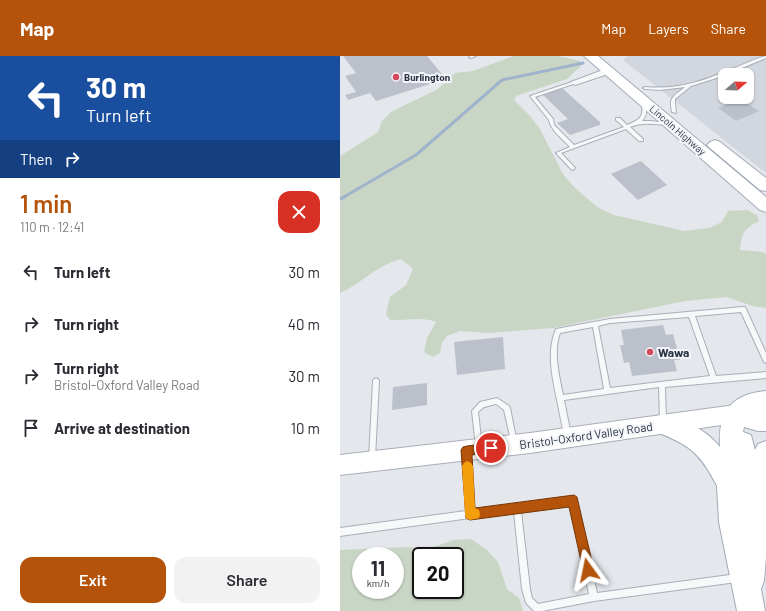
<!DOCTYPE html>
<html lang="en">
<head>
<meta charset="utf-8">
<style>
  :root { --surface:#fff; --page:#f2f2f3; --text:#2b2b33; --muted:#7c7c81; --accent:#b45309 }
  body { margin:0; font-family:Barlow,sans-serif; background:var(--page); color:var(--text); height:100vh; display:flex; flex-direction:column; font-size:15px; white-space:nowrap }
  * { box-sizing:border-box; margin:0 }
  p { font-size:13px; color:var(--muted) }
  .icon { flex:none; width:22px; height:22px; fill:none; stroke:currentColor; stroke-width:2; stroke-linecap:round; stroke-linejoin:round }
  .map { position:relative; flex:1; overflow:hidden }
  .drawer { display:flex; flex-direction:column; background:var(--surface); width:340px }
  .drawer>* { flex:none }
  .guide { background:#1a4fa0; color:#fff; overflow:hidden }
  .needle { width:26px; rotate:71deg }
  .controls { position:absolute; left:378px; top:12px; display:grid; gap:8px }
  .controls a { display:grid; place-items:center; width:36px; height:36px; border-radius:8px; background:var(--surface); box-shadow:0 1px 3px #0004; font-size:20px }
  .speed { position:absolute; left:12px; top:491px; display:flex; gap:8px; font-size:20px; font-weight:700; text-align:center }
  .speed>* { display:grid; place-content:center; width:52px; height:52px; border-radius:50%; background:var(--surface); box-shadow:0 1px 3px #0004; line-height:1 }
  .speed small { font-size:10px; font-weight:400 }
  .speed .limit { border:2px solid #111; border-radius:6px; background:#fff; color:#111 }
  .pin { position:absolute; display:grid; place-items:center; width:34px; height:34px; color:#fff; margin:-17px; border:2px solid #fff; border-radius:50%; box-shadow:0 1px 4px #0007 }
  .me { position:absolute; width:44px; margin:-22px; rotate:348deg; stroke-linejoin:round; filter:drop-shadow(0 0 3px #0008) }
  .turn { display:flex; align-items:center; gap:14px; height:84px; padding:0 20px; font-size:18px }
  .turn .icon { width:52px; height:52px; stroke-width:2.5 }
  .turn b { display:block; font-size:28px; line-height:34px }
  .then { display:flex; align-items:center; height:38px; padding:0 20px; background:#0003; gap:8px; font-size:15px }
  .round { display:grid; place-items:center; flex:none; width:42px; height:42px; border-radius:12px; background:var(--page) }
  .headline { display:flex; align-items:center; justify-content:space-between; height:68px; padding:0 20px }
  h1 { font-size:24px; font-weight:600; line-height:30px; color:var(--accent) }
  .cta { display:flex; gap:8px; margin-top:auto; padding:8px 20px }
  .cta a { flex:1; height:46px; border-radius:12px; background:var(--accent); color:#fff; font-size:16px; font-weight:600; line-height:46px; text-align:center }
  .cta a+a { background:var(--page); color:var(--text) }
  ul { padding:0; list-style:none }
  li { display:flex; align-items:center; gap:12px; height:52px; padding:0 20px }
  li div { flex:1 }
  li b { display:block; font-size:15px }
  li em { font-style:normal }
  header { display:flex; align-items:center; gap:24px; box-sizing:border-box; height:56px; padding:0 20px; background:var(--accent); color:#fff }
  header strong { font-size:19px }
  nav { display:flex; gap:22px; margin-inline-start:auto; font-size:14px }
  main { display:flex; flex:1; min-height:0 }
  .map>svg:first-child { display:block }
</style>
</head>
<body>
<header>
<strong>Map</strong>
<nav><a>Map</a><a>Layers</a><a>Share</a></nav>
</header>
<main>
<section class="drawer">
<div class="guide">
<div class="turn"><svg class="icon" aria-label="left" viewBox="0 0 24 24"><path d="M17 20v-9H6M10 6l-5 5 5 5"/></svg><div><b>30 m</b>Turn left</div></div>
<div class="then">Then<svg class="icon" aria-label="right" viewBox="0 0 24 24"><path d="M7 20v-9h11M14 6l5 5-5 5"/></svg></div>
</div>
<div class="headline"><div><h1>1 min</h1><p>110 m · 12:41</p></div><a class="round" style="background:#d93025;color:#fff"><svg class="icon" aria-label="close" viewBox="0 0 24 24"><path d="M6 6l12 12M18 6L6 18"/></svg></a></div>
<ul>
<li><svg class="icon" aria-label="left" viewBox="0 0 24 24"><path d="M17 20v-9H6M10 6l-5 5 5 5"/></svg><div><b>Turn left</b></div><em>30 m</em></li>
<li><svg class="icon" aria-label="right" viewBox="0 0 24 24"><path d="M7 20v-9h11M14 6l5 5-5 5"/></svg><div><b>Turn right</b></div><em>40 m</em></li>
<li><svg class="icon" aria-label="right" viewBox="0 0 24 24"><path d="M7 20v-9h11M14 6l5 5-5 5"/></svg><div><b>Turn right</b><p>Bristol-Oxford Valley Road</p></div><em>30 m</em></li>
<li><svg class="icon" aria-label="arrive" viewBox="0 0 24 24"><path d="M6 21V4h12l-3 4 3 4H6"/></svg><div><b>Arrive at destination</b></div><em>10 m</em></li>
</ul>
<div class="cta"><a>Exit</a><a>Share</a></div>
</section>
<div class="map">
<svg width="426" height="555" viewBox="0 0 426 555">
  <rect width="100%" height="100%" fill="#e4e7ec"/>
  <path fill="#d2d6de" fill-rule="evenodd" d="M 288,0 L 426,0 L 426,117 L 283,4 ZM 385,19 L 407,19 L 407,41 L 385,41 Z"/>
  <path fill="#c9d6c5" fill-rule="evenodd" d="M 174,0 L 218,0 L 240,5 L 241,10 L 227,23 L 176,40 L 174,44 L 190,60 L 200,73 L 223,118 L 233,130 L 257,151 L 274,159 L 344,175 L 369,172 L 382,166 L 388,155 L 407,154 L 417,159 L 419,165 C 404,173 402,176 400,194 L 423,196 L 426,198 L 426,252 L 412,250 L 387,241 L 345,245 L 213,272 L 147,277 L 120,275 L 107,280 L 102,287 L 100,297 L 93,301 L 84,296 L 87,282 L 96,266 C 82,260 65,265 50,264 L 46,258 L 50,241 L 66,229 L 73,213 L 61,203 C 37,209 22,227 0,237 L 0,100 L 38,76 L 42,65 L 51,56 L 98,33 L 115,17 L 133,15 Z
    M 131,483 L 147,494 L 158,506 L 167,533 L 179,542 L 183,555 L 0,555 L 0,494 L 68,491 L 89,493 L 113,484 ZM 21,500 L 55,500 L 55,534 L 21,534 ZM 81,500 L 115,500 L 115,534 L 81,534 Z"/>
  <g fill="none" stroke-linecap="round" stroke-linejoin="round">
    <path stroke="#9fb4cc" stroke-width="3" d="M 2,142 L 76,99 L 162,24 L 243,7"/>
    <path stroke="#9fb4cc" stroke-width="3.5" d="M 0,143 L 4,141"/>
  </g>
  <path fill="#bbc0ca" d="M 3,0 L 87,0 L 106,23 L 36,45 L 30,37 L 8,44 L 5,39 L 16,36 L 5,20 L 16,17 Z
    M 222,32 L 260,66 L 260,69 L 230,79 L 217,67 L 228,63 L 203,39 Z
    M 401,43 L 419,55 L 396,65 L 378,52 Z
    M 301,105 L 327,129 L 298,144 L 271,118 Z
    M 323,269 L 326,279 L 333,278 L 340,304 L 334,304 L 337,315 L 292,320 L 289,306 L 284,307 L 280,289 L 284,289 L 281,274 Z
    M 163,281 L 165,313 L 117,319 L 114,286 Z
    M 87,327 L 87,349 L 52,354 L 53,331 Z"/>
  <g fill="none" stroke-linecap="round" stroke-linejoin="round">
    <defs>
      <path id="service" d="M 130,0 L 136,0 L 131,2 L 129,1 Z
        M 426,0 L 426,2 L 383,20 L 351,30 L 335,43 L 335,46 L 336,57 L 332,56 C 328,40 335,40 345,31 L 320,34 L 305,33 L 303,32 L 305,31 C 340,34 363,25 394,12 C 405,8 415,3 426,0 Z
        M 235,25 L 236,25 L 236,27 L 195,41 L 213,63 L 214,69 L 234,89 L 284,71 L 276,64 L 276,62 L 280,62 L 287,69 C 300,64 305,60 301,46 L 303,45 L 305,46 C 307,54 307,59 302,65 L 311,65 L 327,67 L 329,68 L 327,69 C 314,68 302,66 290,71 L 303,83 L 303,85 L 299,85 L 286,73 L 221,97 L 235,112 L 233,114 L 231,113 L 216,97 L 230,91 C 223,83 211,75 209,64 L 190,40 Z
        M 403,251 L 405,251 L 406,253 L 426,297 L 426,307 L 424,306 L 401,256 L 355,260 L 376,320 L 426,316 L 426,322 L 325,331 L 326,366 L 325,368 L 323,369 L 321,368 L 320,366 L 319,331 L 224,344 L 231,379 L 230,381 L 228,382 L 226,381 C 222,373 221,363 219,354 C 214,328 205,298 216,273 L 270,263 ZM 349,261 L 370,320 L 270,332 L 258,270 L 270,267 ZM 253,271 L 264,333 L 223,339 C 219,319 213,296 220,277 Z
        M 36,322 L 38,323 L 39,325 L 35,402 L 34,404 L 32,405 L 30,404 L 29,402 L 33,325 L 34,323 Z
        M 157,342 L 169,350 L 170,352 L 177,387 L 176,389 L 174,390 L 172,389 L 164,354 L 156,348 L 144,351 L 138,356 L 142,391 L 141,393 L 139,394 L 137,393 L 136,391 L 132,355 L 140,346 Z
        M 127,393 L 129,394 L 130,396 L 133,454 L 233,441 L 236,442 L 257,537 L 397,518 L 400,519 L 401,522 L 400,525 L 397,526 L 254,545 L 202,555 L 194,555 L 186,547 L 182,533 L 174,456 L 0,480 L 0,472 L 126,455 L 124,396 L 125,394 ZM 230,449 L 249,538 L 198,548 L 192,542 L 190,533 L 181,455 Z"/>
      <path id="minor" d="M 268,12 L 271,13 L 271,17 L 235,29 L 231,26 Z"/>
      <path id="secondary" d="M 395,349 L 402,352 L 405,358 L 402,364 L 395,367 L 190,397 L 0,419 L 0,399 L 190,377 Z"/>
      <path id="primary" d="M 244,0 L 258,0 L 426,141 L 426,156 L 420,154 Z
        M 375,84 L 380,86 L 426,122 L 426,135 L 420,134 L 370,92 L 367,89 L 370,86 Z
        M 426,335 L 426,375 L 418,375 L 404,371 L 403,376 L 411,379 L 415,394 L 418,388 L 426,385 L 426,501 L 424,525 L 421,533 L 425,555 L 397,555 L 379,466 L 377,430 L 375,426 C 358,394 347,388 314,375 L 311,368 L 314,361 C 334,353 368,376 380,391 C 378,357 390,338 426,335 Z"/>
    </defs>
    <use href="#service" stroke="#a9aeb7" stroke-width="2"/>
    <use href="#minor" stroke="#a9aeb7" stroke-width="2"/>
    <use href="#secondary" stroke="#a9aeb7" stroke-width="2"/>
    <use href="#primary" stroke="#a3abb8" stroke-width="2"/>
    <use href="#service" fill="#f7f8fa" fill-rule="evenodd"/>
    <use href="#minor" fill="#f7f8fa" fill-rule="evenodd"/>
    <use href="#secondary" fill="#fff" fill-rule="evenodd"/>
    <use href="#primary" fill="#fff" fill-rule="evenodd"/>
  </g>
  <path fill="#b45309" stroke="#753606" d="M 151,387 L 155,388 L 156,392 L 155,395 L 132,399 L 135,452 L 234,439 L 237,441 L 254,514 L 253,518 L 248,520 L 244,518 L 243,514 L 229,451 L 130,464 L 126,462 L 121,394 L 123,391 L 127,390 Z"/>
  <path fill="#f59e0b" d="M 127,405 L 131,407 L 133,410 L 135,452 L 139,454 L 140,458 L 139,462 L 130,464 L 126,462 L 125,458 L 122,410 L 124,407 Z"/>
  <g fill="#d1495b" stroke="#f4f6f9" stroke-width="1.5">
    <circle cx="56" cy="21" r="4"/>
    <circle cx="310" cy="296" r="4"/>
  </g>
  <g text-anchor="middle" dominant-baseline="central" stroke-width="4" stroke-linejoin="round" paint-order="stroke">
    <g font-size="10" font-weight="bold" fill="#2b3445" stroke="#f4f6f9" text-anchor="start">
      <text x="64" y="21">Burlington</text>
    </g>
    <g font-size="10" fill="#2b3445" stroke="#f4f6f9">
      <text transform="translate(338 74) rotate(41)">Lincoln Highway</text>
    </g>
    <g font-size="12" font-weight="bold" fill="#2b3445" stroke="#f4f6f9" text-anchor="start">
      <text x="318" y="296">Wawa</text>
    </g>
    <g font-size="12" fill="#2b3445" stroke="#f4f6f9">
      <text transform="translate(246 379) rotate(-8)">Bristol-Oxford Valley Road</text>
    </g>
  </g>
</svg>
<div class="controls">
<a><svg class="needle" viewBox="-14 -14 28 28"><path d="M0-13l5 13h-10z" fill="#e53935"/><path d="M0 13l5-13h-10z" fill="#7c7c81"/></svg></a>
</div>
<div class="speed"><div>11<small>km/h</small></div><div class="limit">20</div></div>
<div class="pin" style="left:151px;top:392px;background:#d93025"><svg class="icon" aria-label="arrive" viewBox="0 0 24 24"><path d="M6 21V4h12l-3 4 3 4H6"/></svg></div>
<svg class="me" style="left:248px;top:514px" viewBox="-20 -20 40 40"><path d="M0-17L14 15 0 8-14 15z" fill="#b45309" stroke="#fff" stroke-width="4"/></svg>
</div>
</main>
</body>
</html>
